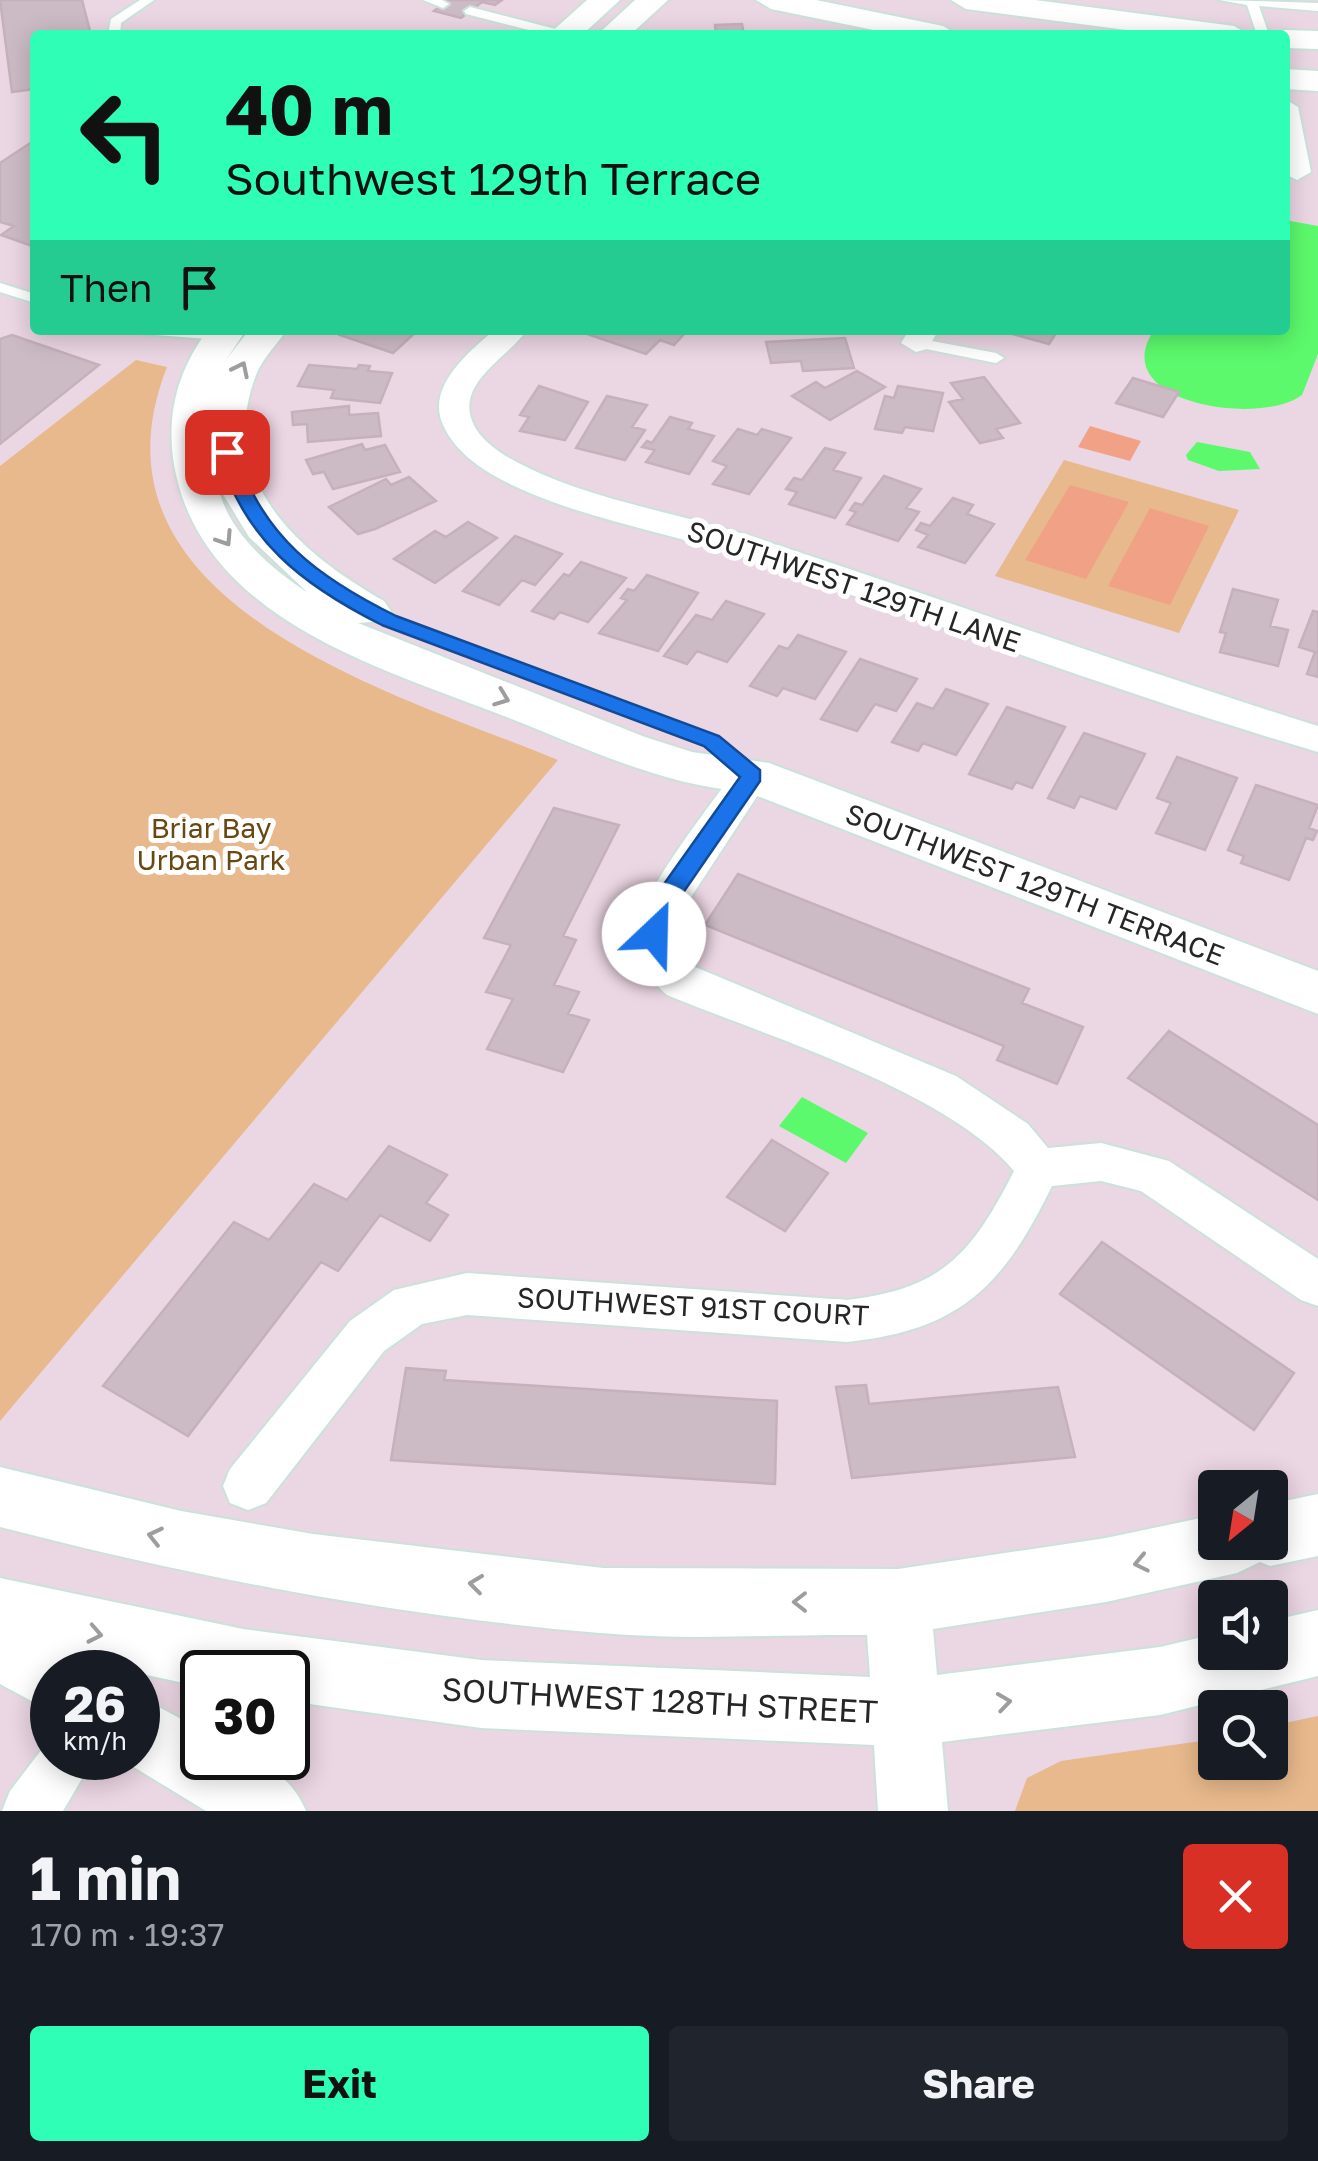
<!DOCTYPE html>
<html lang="en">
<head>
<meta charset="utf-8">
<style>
  :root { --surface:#171b24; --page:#20242c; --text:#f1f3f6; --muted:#9ea1a6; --accent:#2fffb6 }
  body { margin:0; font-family:"Golos Text",sans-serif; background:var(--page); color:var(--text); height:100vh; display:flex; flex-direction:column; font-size:38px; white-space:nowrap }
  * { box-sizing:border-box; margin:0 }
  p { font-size:32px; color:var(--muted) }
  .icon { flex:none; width:55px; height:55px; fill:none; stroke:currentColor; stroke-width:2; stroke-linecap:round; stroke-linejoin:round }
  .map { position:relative; height:1811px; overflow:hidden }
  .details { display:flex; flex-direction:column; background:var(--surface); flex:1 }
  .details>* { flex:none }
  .top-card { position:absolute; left:30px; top:30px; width:1260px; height:305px; border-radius:10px; box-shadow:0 5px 25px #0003; background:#2fffb6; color:#111; overflow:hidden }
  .needle { width:65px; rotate:210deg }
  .buttons { position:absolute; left:1198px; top:1470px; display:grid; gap:20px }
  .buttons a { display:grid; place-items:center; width:90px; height:90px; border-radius:10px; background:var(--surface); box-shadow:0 5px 25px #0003; font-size:50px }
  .speed { position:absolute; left:30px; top:1650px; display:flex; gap:20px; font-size:50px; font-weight:700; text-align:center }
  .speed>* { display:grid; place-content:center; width:130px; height:130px; border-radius:50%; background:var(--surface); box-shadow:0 5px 25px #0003; line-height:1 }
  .speed small { font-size:25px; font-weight:400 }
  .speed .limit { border:5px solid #111; border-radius:15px; background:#fff; color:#111 }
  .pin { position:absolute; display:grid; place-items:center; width:85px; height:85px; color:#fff; margin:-42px; border-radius:20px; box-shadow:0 5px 15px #0006 }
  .me { position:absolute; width:110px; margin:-55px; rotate:24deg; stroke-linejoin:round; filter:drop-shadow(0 0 8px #0008) }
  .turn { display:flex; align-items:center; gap:35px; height:210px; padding:0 30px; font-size:45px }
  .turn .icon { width:130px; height:130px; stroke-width:2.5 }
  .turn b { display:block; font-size:70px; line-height:85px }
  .then { display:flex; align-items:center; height:95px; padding:0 30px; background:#0003; gap:20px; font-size:38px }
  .round { display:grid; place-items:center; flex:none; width:105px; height:105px; border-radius:10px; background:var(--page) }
  .headline { display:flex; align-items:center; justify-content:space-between; height:170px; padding:0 30px }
  h1 { font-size:60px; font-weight:700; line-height:75px }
  .cta { display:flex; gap:20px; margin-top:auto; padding:20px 30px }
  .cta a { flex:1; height:115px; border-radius:10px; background:var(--accent); color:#111; font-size:40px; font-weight:700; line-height:115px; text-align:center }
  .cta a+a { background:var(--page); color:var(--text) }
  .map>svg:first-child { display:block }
</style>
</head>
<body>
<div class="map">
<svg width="1318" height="1811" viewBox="0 0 1318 1811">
  <rect width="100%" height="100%" fill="#ebd6e3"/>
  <path fill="#e8b98c" d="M 136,360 L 167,367 C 73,605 398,694 558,760 L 0,1421 L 0,466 Z
    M 1064,460 L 1239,510 L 1179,633 L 995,576 Z
    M 1318,1716 L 1318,1811 L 1015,1811 L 1027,1778 L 1061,1761 L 1215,1739 L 1215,1762 L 1270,1762 L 1270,1726 Z"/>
  <path fill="#f1a286" d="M 1090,426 L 1141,441 L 1130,461 L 1078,447 Z
    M 1070,485 L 1129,502 L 1086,579 L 1025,560 Z
    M 1150,508 L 1209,526 L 1170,605 L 1108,586 Z"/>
  <path fill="#5cf96c" d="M 1285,220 L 1318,226 L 1318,354 L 1302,395 C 1259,427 1105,403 1154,330 L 1285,330 Z
    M 1197,442 L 1250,452 L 1260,469 L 1219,471 L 1188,460 L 1186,455 Z
    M 802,1097 L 868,1133 L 846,1163 L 779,1126 Z"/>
  <path fill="#ccbbc5" stroke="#c6b0bb" stroke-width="2.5" d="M 0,0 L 82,0 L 91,35 L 35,35 L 35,89 L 12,92 Z
    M 448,0 L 502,0 L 495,5 L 482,2 L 461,18 L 434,11 Z
    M 742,24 L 744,35 L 716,35 L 715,25 Z
    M 35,140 L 35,247 L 1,235 L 14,226 L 0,222 L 0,163 Z
    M 346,330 L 418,330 L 393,353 L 340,335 Z
    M 591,330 L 679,330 L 686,332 L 674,345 L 660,340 L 646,354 L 587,334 Z
    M 998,330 L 1058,330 L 1049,344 Z
    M 12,335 L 99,365 L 0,444 L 0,339 Z
    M 845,338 L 854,368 L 803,371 L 801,361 L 771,363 L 766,342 Z
    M 309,365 L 357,369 L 359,365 L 370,366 L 368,371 L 392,373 L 380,403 L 331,398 L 334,390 L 298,386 Z
    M 857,371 L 885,387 L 830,420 L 792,396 L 816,382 L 825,388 Z
    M 984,377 L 1020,423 L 996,429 L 1003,438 L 980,443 L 949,402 L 963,399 L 951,383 Z
    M 1133,378 L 1179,392 L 1163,417 L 1116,403 Z
    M 539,386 L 588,402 L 565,440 L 520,431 L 529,417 L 520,415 Z
    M 898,386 L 943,393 L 933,431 L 905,427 L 902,433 L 875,429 L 885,396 L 894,398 Z
    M 607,396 L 647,405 L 632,427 L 645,430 L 625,460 L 576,448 Z
    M 349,406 L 349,415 L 378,413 L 381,436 L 308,442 L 307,424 L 293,425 L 292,412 Z
    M 670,417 L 692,423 L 688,429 L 714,436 L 689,474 L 646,462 L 655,450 L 642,447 L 647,441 L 652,443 Z
    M 738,429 L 757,435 L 762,429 L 791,438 L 749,494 L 713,484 L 727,466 L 713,461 Z
    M 362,444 L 365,450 L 385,445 L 400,472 L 333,489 L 324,472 L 313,474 L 306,460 Z
    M 825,448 L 845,453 L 833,470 L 861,478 L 835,518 L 789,504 L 797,492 L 786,489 L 794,478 L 802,480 Z
    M 884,476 L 921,489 L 906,508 L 919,512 L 898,541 L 847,524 L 856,512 L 850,510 L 855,503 L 862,505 Z
    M 409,477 L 436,501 L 375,529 L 358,534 L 329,507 L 386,479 L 391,485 Z
    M 953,498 L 973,505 L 967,514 L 994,524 L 965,563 L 918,547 L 928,535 L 916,530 L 921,523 L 930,526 Z
    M 468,522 L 497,538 L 435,583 L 394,559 L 435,531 L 446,537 Z
    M 515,536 L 562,554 L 535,585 L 522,580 L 499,605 L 463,591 Z
    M 581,562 L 626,578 L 588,622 L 560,612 L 554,619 L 532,611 L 564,574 L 569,576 Z
    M 647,575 L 698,593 L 658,651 L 599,633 L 627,600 L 621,598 L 628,589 L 634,591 Z
    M 1233,589 L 1278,600 L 1270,626 L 1288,630 L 1278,666 L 1220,652 L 1226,633 L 1220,632 Z
    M 726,601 L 764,614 L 727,662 L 697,651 L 687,664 L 664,656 L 696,615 L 712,620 Z
    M 1313,611 L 1318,612 L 1318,677 L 1307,674 L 1315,652 L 1299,647 Z
    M 798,635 L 846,652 L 815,699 L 783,688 L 777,696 L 750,686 L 779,646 L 788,649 Z
    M 860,659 L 917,679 L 896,711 L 875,704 L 857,731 L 821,719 Z
    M 946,689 L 988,704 L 956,755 L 923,743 L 918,751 L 892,742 L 917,703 L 933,709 Z
    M 1007,707 L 1065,727 L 1032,788 L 1016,782 L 1012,789 L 969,774 Z
    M 1084,733 L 1145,754 L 1116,809 L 1080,796 L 1074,808 L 1048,798 Z
    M 1177,757 L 1237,778 L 1205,850 L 1156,833 L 1171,803 L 1157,798 Z
    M 1256,785 L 1318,805 L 1309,828 L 1317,831 L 1313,840 L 1306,838 L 1289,880 L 1241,863 L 1244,856 L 1228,850 Z
    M 554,808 L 619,825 L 563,936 L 576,940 L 554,985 L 579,992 L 568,1014 L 589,1020 L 563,1072 L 487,1049 L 513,999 L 486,992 L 511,945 L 484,938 Z
    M 738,874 L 1029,989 L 1022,1003 L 1083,1027 L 1057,1084 L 997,1060 L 1004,1046 L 705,925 Z
    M 1169,1031 L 1318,1125 L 1318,1200 L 1128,1078 Z
    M 772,1140 L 828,1173 L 785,1231 L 727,1197 Z
    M 389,1146 L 447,1175 L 426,1203 L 448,1215 L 430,1241 L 380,1215 L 338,1271 L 321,1262 L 188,1436 L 103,1386 L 234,1222 L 269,1240 L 314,1184 L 347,1200 Z
    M 1102,1242 L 1294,1373 L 1254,1430 L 1060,1294 Z
    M 406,1368 L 446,1371 L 444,1380 L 777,1401 L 775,1484 L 391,1460 Z
    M 866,1385 L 869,1404 L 1058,1387 L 1075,1457 L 852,1478 L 836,1387 Z"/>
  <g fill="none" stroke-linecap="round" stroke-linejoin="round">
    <defs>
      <path id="service" d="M 140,0 L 154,0 L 121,23 L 120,35 L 108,35 L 111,19 Z
        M 423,0 L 442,0 L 449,4 L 443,8 Z
        M 1219,0 L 1318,3 L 1318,11 L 1259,6 L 1269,35 L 1257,35 L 1247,5 Z
        M 470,7 L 567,32 L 569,35 L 549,35 L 466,14 L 464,11 Z
        M 0,283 L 35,294 L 35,303 L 0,292 Z
        M 135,330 C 159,330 210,324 229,336 L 222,340 L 142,334 Z
        M 916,338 L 996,353 L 1004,358 L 996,363 L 911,346 L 911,340 Z"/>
      <path id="minor" d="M 1285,99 L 1298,107 L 1311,172 L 1297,180 L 1285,174 Z
        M 494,330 L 527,330 C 507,359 450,385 476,429 C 490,451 521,465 544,475 C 612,504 686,515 756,538 C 943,599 1129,667 1318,726 L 1318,752 C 1127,696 940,625 752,560 C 673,533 589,521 514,486 C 487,473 459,456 445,429 C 423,389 467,354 494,330 Z
        M 909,330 L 939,330 L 927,349 L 916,352 L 901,343 Z
        M 752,761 L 765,765 L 771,775 L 680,914 L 675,941 L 688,964 L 956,1076 L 1028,1124 L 1048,1148 L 1101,1143 L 1169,1161 L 1318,1259 L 1318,1306 L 1301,1300 L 1141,1191 L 1101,1181 L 1052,1186 C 1003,1286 961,1330 847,1342 L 467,1315 L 422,1324 L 384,1351 L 266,1503 L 248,1510 L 230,1503 L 223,1486 L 230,1469 L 350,1321 L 394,1290 L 467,1273 L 847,1300 C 942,1289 972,1254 1014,1171 C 948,1091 766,1036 667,995 C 650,980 634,959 635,936 C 636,897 714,801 739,765 Z
        M 52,1736 L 52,1758 L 94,1758 L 63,1811 L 2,1811 L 10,1791 Z"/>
      <path id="tertiary" d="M 587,0 L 620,0 L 582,35 L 548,35 Z
        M 635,0 L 668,0 L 630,35 L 597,35 Z
        M 756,0 L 816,0 L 943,26 L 958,35 L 898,35 L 771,9 Z
        M 951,0 L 1035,0 L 1234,26 L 1249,35 L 1164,35 L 966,9 Z
        M 1285,30 L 1318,31 L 1318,49 L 1285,48 L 1285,35 L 1272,35 Z
        M 1285,69 L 1318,71 L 1318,91 L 1285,89 Z
        M 208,330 L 246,330 L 226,360 L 249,330 L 287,330 C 277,344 262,359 256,375 C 215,481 301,554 384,601 L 391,611 L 384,621 L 358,623 L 645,737 L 692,752 L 769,763 L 1318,971 L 1318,1014 L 747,792 C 661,785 588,749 509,718 C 380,667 196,619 173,458 C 167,411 179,368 208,330 ZM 218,486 L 249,537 L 308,593 C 271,568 228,533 218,486 Z
        M 0,1467 L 181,1511 L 313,1534 L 603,1568 L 898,1569 L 1106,1538 L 1215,1515 L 1215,1542 L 1270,1542 L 1270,1504 L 1318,1494 L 1318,1556 L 1270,1566 L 1260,1562 L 1237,1573 L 1106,1602 L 933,1629 L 937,1675 L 1160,1647 L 1215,1634 L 1215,1652 L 1270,1652 L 1270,1621 L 1318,1610 L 1318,1676 L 1160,1715 L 942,1742 L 948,1811 L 878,1811 L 874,1745 L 481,1728 L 288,1701 L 288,1672 L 202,1672 L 202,1687 L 78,1660 L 83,1672 L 52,1672 L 52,1712 L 0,1684 L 0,1578 L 243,1629 L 481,1660 L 870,1677 L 867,1635 C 779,1634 688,1641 600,1633 C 396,1616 198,1578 0,1527 Z
        M 138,1696 L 202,1730 L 202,1758 C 249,1758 286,1764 306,1811 L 206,1811 L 119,1758 L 138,1758 Z"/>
    </defs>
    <use href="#service" stroke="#cbe2da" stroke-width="4"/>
    <use href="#minor" stroke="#cbe2da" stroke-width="4"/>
    <use href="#tertiary" stroke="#cbe2da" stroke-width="4"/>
    <use href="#service" fill="#fff" fill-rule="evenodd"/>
    <use href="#minor" fill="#fff" fill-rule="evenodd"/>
    <use href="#tertiary" fill="#fff" fill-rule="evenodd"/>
  </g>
  <defs><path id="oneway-chevron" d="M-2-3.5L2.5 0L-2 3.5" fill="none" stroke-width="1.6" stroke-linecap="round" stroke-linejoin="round" transform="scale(2.5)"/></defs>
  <g stroke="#9d9d9d">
    <use href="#oneway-chevron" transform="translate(241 369) rotate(-64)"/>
    <use href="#oneway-chevron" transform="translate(225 539) rotate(57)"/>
    <use href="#oneway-chevron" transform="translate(502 698) rotate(21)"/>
    <use href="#oneway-chevron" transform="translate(155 1536) rotate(-167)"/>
    <use href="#oneway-chevron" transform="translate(1141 1563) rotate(168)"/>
    <use href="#oneway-chevron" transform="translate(476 1584) rotate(-173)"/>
    <use href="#oneway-chevron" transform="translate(800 1602) rotate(-180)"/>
    <use href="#oneway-chevron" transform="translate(95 1634) rotate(11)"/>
    <use href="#oneway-chevron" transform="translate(1004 1702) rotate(-8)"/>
  </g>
  <path fill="#1a73e8" stroke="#114b97" stroke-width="2.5" d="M 227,447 L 236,452 C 262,537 319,578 396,616 L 719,736 L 760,770 L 760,781 L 678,900 L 662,940 L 645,940 L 642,934 L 659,891 L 740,777 L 704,746 L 382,625 C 302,585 244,540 218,452 Z"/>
  <g text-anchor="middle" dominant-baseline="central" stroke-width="10" stroke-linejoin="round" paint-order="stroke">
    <g font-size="28" fill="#262626" stroke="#fff">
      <text transform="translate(854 586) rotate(19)">SOUTHWEST 129TH LANE</text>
      <text transform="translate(1035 884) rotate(21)">SOUTHWEST 129TH TERRACE</text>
      <text transform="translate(693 1306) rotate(3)">SOUTHWEST 91ST COURT</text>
    </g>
    <g font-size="28" fill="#684812" stroke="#fff">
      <text x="211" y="827">Briar Bay<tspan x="211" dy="32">Urban Park</tspan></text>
    </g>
    <g font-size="32" fill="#262626" stroke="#fff">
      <text transform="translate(660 1700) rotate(3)">SOUTHWEST 128TH STREET</text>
    </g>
  </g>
</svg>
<div class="buttons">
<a><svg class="needle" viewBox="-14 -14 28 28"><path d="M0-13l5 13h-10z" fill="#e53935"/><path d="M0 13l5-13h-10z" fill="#9ea1a6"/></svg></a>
<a><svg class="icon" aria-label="sound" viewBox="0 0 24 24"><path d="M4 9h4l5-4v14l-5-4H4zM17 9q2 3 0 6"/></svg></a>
<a><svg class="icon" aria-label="search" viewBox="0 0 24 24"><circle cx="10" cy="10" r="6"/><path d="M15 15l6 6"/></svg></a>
</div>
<div class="speed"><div>26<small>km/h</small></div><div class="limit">30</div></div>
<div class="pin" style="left:227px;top:452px;background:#d93025"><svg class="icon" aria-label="arrive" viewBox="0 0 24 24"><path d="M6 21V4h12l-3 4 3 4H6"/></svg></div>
<svg class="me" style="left:654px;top:934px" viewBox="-20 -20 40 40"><circle r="19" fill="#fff"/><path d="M0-13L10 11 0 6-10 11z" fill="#1a73e8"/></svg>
<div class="top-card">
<div class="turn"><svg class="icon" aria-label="left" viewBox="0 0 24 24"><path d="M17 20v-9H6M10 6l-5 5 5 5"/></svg><div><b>40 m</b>Southwest 129th Terrace</div></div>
<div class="then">Then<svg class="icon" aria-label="arrive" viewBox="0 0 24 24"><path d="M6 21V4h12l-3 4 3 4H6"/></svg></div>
</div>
</div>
<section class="details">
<div class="headline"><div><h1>1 min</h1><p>170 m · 19:37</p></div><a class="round" style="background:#d93025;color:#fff"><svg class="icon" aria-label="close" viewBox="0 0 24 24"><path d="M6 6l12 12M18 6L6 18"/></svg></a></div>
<div class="cta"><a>Exit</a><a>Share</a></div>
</section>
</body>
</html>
